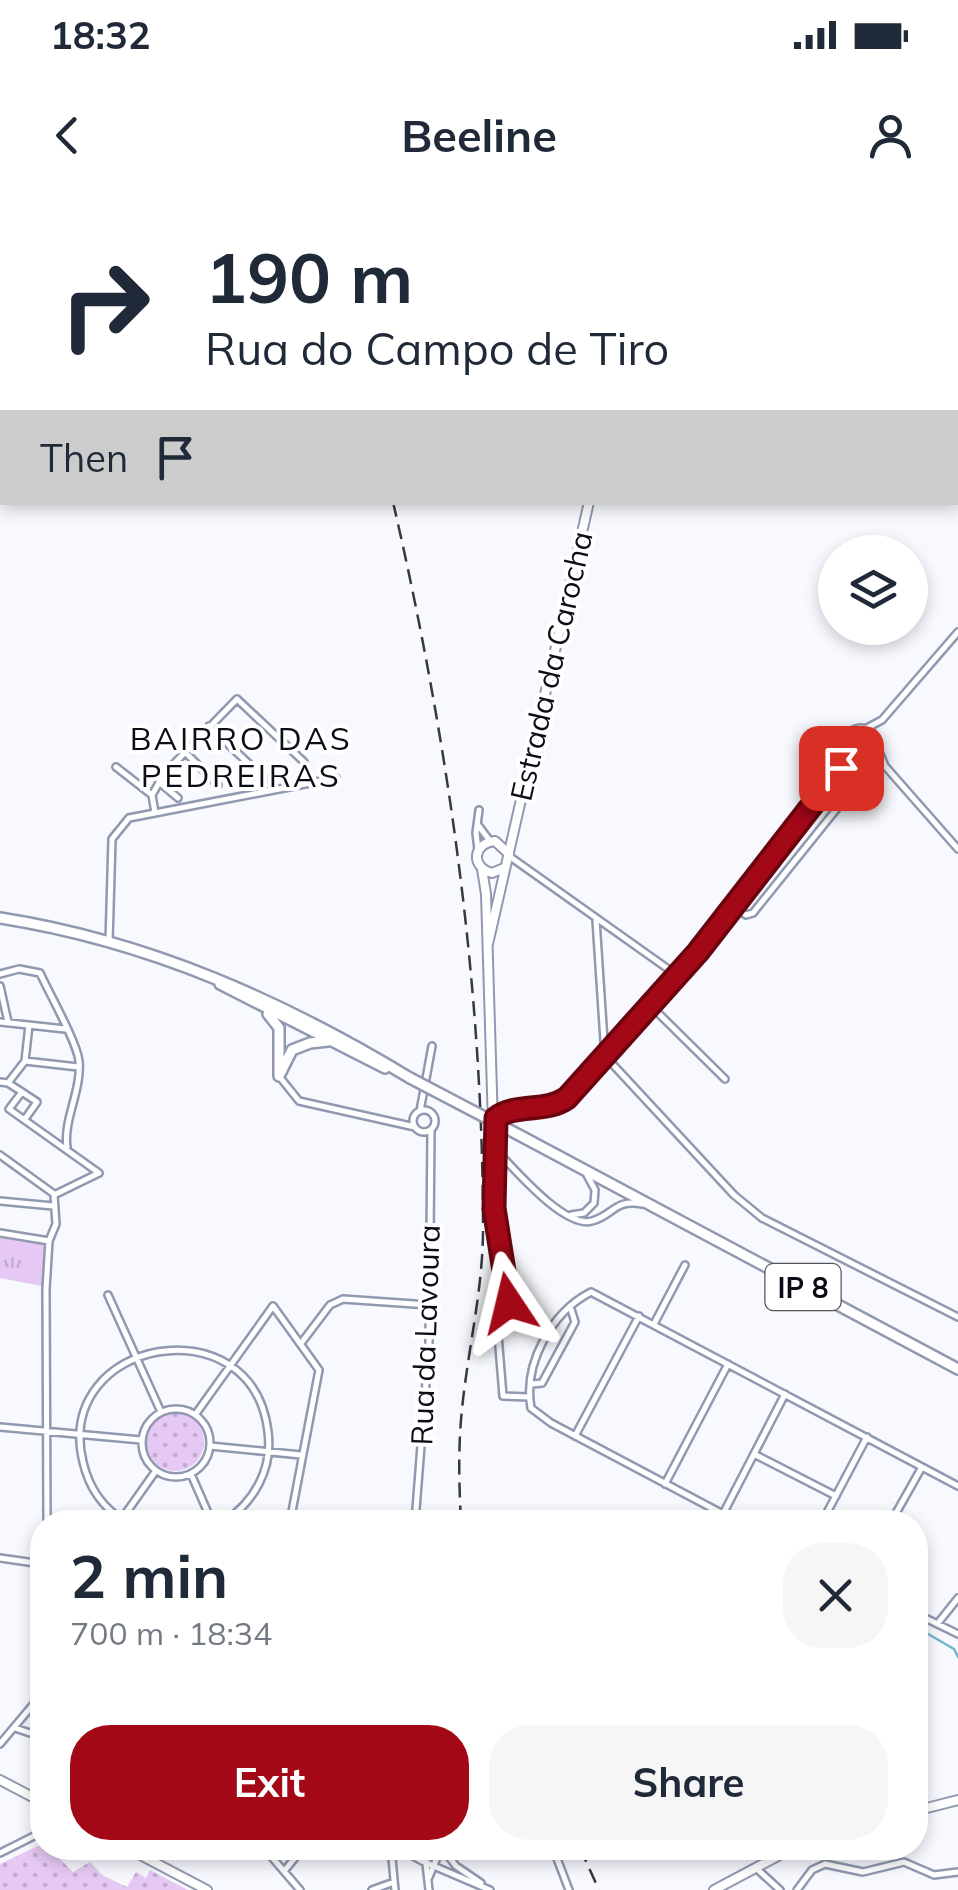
<!DOCTYPE html>
<html lang="en">
<head>
<meta charset="utf-8">
<style>
  :root { --surface:#fff; --page:#f6f6f7; --text:#1f2937; --muted:#747a83; --accent:#a30817 }
  body { margin:0; font-family:Mulish,sans-serif; background:var(--page); color:var(--text); height:100vh; display:flex; flex-direction:column; font-size:38px; white-space:nowrap }
  * { box-sizing:border-box; margin:0 }
  p { font-size:32px; color:var(--muted) }
  .icon { flex:none; width:55px; height:55px; fill:none; stroke:currentColor; stroke-width:2; stroke-linecap:round; stroke-linejoin:round }
  .map { position:relative; flex:1; overflow:hidden }
  .side { position:absolute; left:30px; top:1310px; width:898px; height:350px; display:flex; flex-direction:column; background:var(--surface); border-radius:40px; box-shadow:0 5px 15px #0003 }
  .side>* { flex:none }
  .hud { position:absolute; left:0px; top:0px; width:960px; height:305px; box-shadow:0 5px 15px #0003; background:#fff; color:var(--text); overflow:hidden }
  .tools { position:absolute; left:818px; top:335px; display:grid; gap:20px }
  .tools a { display:grid; place-items:center; width:110px; height:110px; border-radius:50%; background:var(--surface); box-shadow:0 5px 15px #0003; font-size:50px }
  .pin { position:absolute; display:grid; place-items:center; width:85px; height:85px; color:#fff; margin:-42px; border-radius:20px; box-shadow:0 5px 15px #0006 }
  .me { position:absolute; width:110px; margin:-55px; rotate:350deg; stroke-linejoin:round; filter:drop-shadow(0 0 8px #0008) }
  .turn { display:flex; align-items:center; gap:35px; height:210px; padding:0 40px; font-size:45px }
  .turn .icon { width:130px; height:130px; stroke-width:2.5 }
  .turn b { display:block; font-size:70px; line-height:85px }
  .then { display:flex; align-items:center; height:95px; padding:0 40px; background:#0003; gap:20px; font-size:38px }
  .round { display:grid; place-items:center; flex:none; width:105px; height:105px; border-radius:40px; background:var(--page) }
  .summary { display:flex; align-items:center; justify-content:space-between; height:170px; padding:0 40px }
  h1 { font-size:60px; font-weight:700; line-height:75px }
  .cta { display:flex; gap:20px; margin-top:auto; padding:20px 40px }
  .cta a { flex:1; height:115px; border-radius:40px; background:var(--accent); color:#fff; font-size:40px; font-weight:700; line-height:115px; text-align:center }
  .cta a+a { background:var(--page); color:var(--text) }
  .status { display:flex; justify-content:space-between; align-items:center; height:70px; padding:0 50px; background:var(--surface); direction:ltr }
  .status svg { height:28px; fill:currentColor }
  header { display:flex; justify-content:space-between; align-items:center; height:130px; padding:0 40px; background:var(--surface); font-size:45px; font-weight:700 }
  .map>svg:first-child { display:block }
</style>
</head>
<body>
<div class="status"><b>18:32</b><svg viewBox="0 0 49 12"><path d="M0 12V9h3v3zM5 12V6h3v6zM10 12V3h3v9zM15 12V0h3v12zM26 1h20v11H26zM47 4h2v5h-2z"/></svg></div>
<header><svg class="icon" aria-label="back" viewBox="0 0 24 24"><path d="M15 5l-7 7 7 7"/></svg>Beeline<svg class="icon" aria-label="person" viewBox="0 0 24 24"><circle cx="12" cy="8" r="4"/><path d="M4 21q1-7 8-7t8 7"/></svg></header>
<div class="map">
<svg width="958" height="1690" viewBox="0 0 958 1690">
  <defs>
    <pattern id="grass-tufts" width="24" height="20" patternUnits="userSpaceOnUse" patternTransform="scale(2.5)"><rect width="24" height="20" fill="#e5c8f3"/><path d="M3 7l-1-3M5 7V3M7 7l1-3M15 17l-1-3M17 17v-4M19 17l1-3" fill="none" stroke="#c3abcf"/></pattern>
    <pattern id="park-dots" width="8" height="8" patternUnits="userSpaceOnUse" patternTransform="scale(2.5)"><rect width="8" height="8" fill="#e5c8f3"/><path d="M2 2h.1M6 6h.1" fill="none" stroke="#c3abcf" stroke-width="1.8" stroke-linecap="round"/></pattern>
  </defs>
  <rect width="100%" height="100%" fill="#f7f9fe"/>
  <path fill="url(#grass-tufts)" d="M 0,1038 L 45,1045 L 42,1086 L 0,1078 Z"/>
  <path fill="url(#park-dots)" d="M146 1242a29 29 0 1 1 58 0a29 29 0 1 1-58 0Z
    M 41,1639 L 42,1648 L 49,1648 L 73,1672 L 90,1662 L 102,1675 L 127,1687 L 136,1672 L 146,1678 L 150,1670 L 188,1690 L 0,1690 L 0,1664 L 40,1645 Z"/>
  <g fill="none" stroke-linecap="round" stroke-linejoin="round">
    <path stroke="#74b5ca" stroke-width="2.5" d="M 916,1427 L 954,1449 L 958,1457"/>
    <defs>
      <path id="street" d="M 209,526 L 265,579
        M845 544a16 16 0 1 1 32 0a16 16 0 1 1-32 0Z
        M 865,529 L 882,520 L 958,432
        M 877,547 L 885,566 L 958,649
        M 185,552 L 218,585
        M 116,567 L 152,595
        M 159,582 L 178,598
        M 155,613 L 152,595 L 164,574 L 237,499 L 304,562
        M 478,625 L 490,641
        M 478,650 L 476,633 L 479,610
        M 509,656 L 678,776
        M 734,707 L 746,715 L 753,713 L 847,596 L 832,579
        M 596,720 L 605,856
        M 109,742 L 112,639 L 129,618 L 336,578
        M 0,774 L 19,769 L 40,773 C 49,793 77,842 79,861 C 82,890 63,920 67,947
        M 0,786 L 8,822
        M 651,806 L 725,879
        M 0,822 L 65,829
        M 605,856 L 734,995 L 762,1018 L 958,1117
        M 25,861 L 78,867
        M 279,876 L 299,901 L 415,927
        M 0,882 L 8,883 L 22,892 L 9,909 L 99,973 L 54,995
        M 8,883 L 25,861 L 29,825
        M 22,892 L 37,902 L 25,919
        M413 921a11 11 0 1 1 22 0a11 11 0 1 1-22 0Z
        M 420,911 L 432,846
        M 494,948 C 512,966 564,1029 592,1021 C 614,1015 614,999 642,1004
        M 0,955 L 54,994
        M 0,1001 L 53,1006
        M 571,1015 L 584,1013 L 594,1003 L 595,990 L 587,975
        M 0,1033 L 49,1041
        M 108,1095 L 161,1212
        M 654,1124 L 685,1065
        M 545,1134 C 535,1129 518,1124 512,1114 C 498,1087 486,947 496,918 C 515,902 546,912 567,898 L 698,752 L 841,567 L 845,549
        M 498,1135 L 503,1196 L 529,1197
        M 302,1142 L 330,1105 L 343,1099 L 429,1105
        M 532,1184 L 542,1183 L 575,1122 L 570,1106
        M142 1243a34 34 0 1 1 68 0a34 34 0 1 1-68 0Z
        M 195,1215 L 273,1106 L 319,1170 L 290,1322
        M 0,1227 L 141,1240
        M 575,1236 L 639,1116
        M 210,1246 L 301,1255
        M 754,1254 L 836,1296
        M 191,1274 L 212,1322
        M 665,1284 L 728,1164
        M 723,1314 L 785,1194
        M 121,1320 L 155,1272
        M 47,1322 L 46,1089 L 49,1041 L 56,1024 L 54,995
        M 126,1322 C 104,1309 89,1288 83,1262 C 53,1138 253,1102 268,1232 C 273,1269 254,1302 224,1322
        M 415,1322 L 429,1144 L 431,930
        M 738,1322 L 551,1223 L 531,1208 C 523,1163 552,1112 591,1092 L 958,1286
        M 822,1322 L 867,1237
        M 891,1322 L 922,1267
        M 0,1358 L 42,1364
        M 915,1413 L 958,1434
        M 938,1423 L 958,1398
        M 15,1528 L 42,1537
        M 0,1544 L 42,1494
        M 264,1648 L 300,1690
        M 391,1648 L 395,1690
        M 399,1648 L 422,1661 L 431,1657 L 437,1648
        M 442,1648 L 456,1666 L 481,1683
        M 553,1648 L 569,1690
        M 0,1653 L 42,1632
        M 422,1661 L 490,1690
        M 426,1664 L 429,1690
        M 757,1669 L 780,1690
        M 285,1670 L 303,1648
        M 429,1677 L 441,1648
        M 372,1690 L 394,1682
        M 797,1690 L 812,1670 L 825,1664 L 863,1672 L 904,1662 L 934,1675 L 958,1672"/>
      <path id="secondary" d="M 658,2 L 659,0
        M 504,668 L 492,673 C 470,667 473,643 495,641 L 509,654
        M 482,669 L 486,694 L 493,925
        M 488,744 L 589,302
        M 0,1580 L 42,1602
        M 915,1611 L 958,1600
        M 127,1648 L 207,1690
        M 714,1690 L 793,1648"/>
      <path id="primary" d="M 0,718 C 148,741 283,801 410,878
        M 220,784 L 385,868
        M 268,814 L 279,828 L 279,876
        M 280,874 L 292,850 L 310,843 L 328,841
        M 519,935 L 958,1169"/>
    </defs>
    <use href="#street" stroke="#9099b0" stroke-width="10"/>
    <use href="#secondary" stroke="#9099b0" stroke-width="12"/>
    <use href="#primary" stroke="#9099b0" stroke-width="14"/>
    <use href="#street" stroke="#fff" stroke-width="5"/>
    <use href="#secondary" stroke="#fff" stroke-width="8"/>
    <use href="#primary" stroke="#fff" stroke-width="9"/>
    <path stroke="#363941" stroke-width="2.5" stroke-dasharray="15 8" stroke-linecap="butt" d="M 326,0 L 327,2
      M 393,302 C 448,540 483,785 483,1029 C 483,1090 468,1149 462,1209 C 458,1247 459,1285 461,1322
      M 580,1648 L 599,1690"/>
    <defs>
      <path id="primary-bridge" d="M 410,878 L 519,935"/>
    </defs>
    <use href="#primary-bridge" stroke="#9099b0" stroke-width="14" stroke-linecap="butt"/>
    <use href="#primary-bridge" stroke="#fff" stroke-width="9"/>
  </g>
  <g fill="none" stroke-linecap="round" stroke-linejoin="round">
    <defs>
      <path id="route" d="M 509,1103 L 494,1008 L 496,918 C 515,903 546,913 567,898 L 698,752 L 841,568"/>
    </defs>
    <use href="#route" stroke="#6a050f" stroke-width="25"/>
    <use href="#route" stroke="#a30817" stroke-width="18"/>
  </g>
  <g text-anchor="middle" dominant-baseline="central" stroke-width="8" stroke-linejoin="round" paint-order="stroke">
    <rect fill="#fff" stroke="#54565b" stroke-width="2.5" x="765.5" y="1064" width="75" height="46" rx="8"/>
    <g font-size="28" font-weight="bold" fill="#0a0d15">
      <text x="803" y="1087">IP 8</text>
    </g>
    <g font-size="30" fill="#0a0d15" stroke="#fff">
      <text transform="translate(551 466) rotate(-77)">Estrada da Carocha</text>
      <text transform="translate(425 1135) rotate(-88)">Rua da Lavoura</text>
    </g>
    <g font-size="32" letter-spacing="2.5" fill="#0a0d15" stroke="#fff">
      <text x="241" y="538">BAIRRO DAS<tspan x="241" dy="37">PEDREIRAS</tspan></text>
    </g>
  </g>
</svg>
<div class="tools">
<a><svg class="icon" aria-label="layers" viewBox="0 0 24 24"><path d="M12 4l9 5-9 5-9-5zM3 14l9 5 9-5"/></svg></a>
</div>
<div class="pin" style="left:841px;top:568px;background:#d93025"><svg class="icon" aria-label="arrive" viewBox="0 0 24 24"><path d="M6 21V4h12l-3 4 3 4H6"/></svg></div>
<svg class="me" style="left:509px;top:1103px" viewBox="-20 -20 40 40"><path d="M0-17L14 15 0 8-14 15z" fill="#a30817" stroke="#fff" stroke-width="4"/></svg>
<div class="hud">
<div class="turn"><svg class="icon" aria-label="right" viewBox="0 0 24 24"><path d="M7 20v-9h11M14 6l5 5-5 5"/></svg><div><b>190 m</b>Rua do Campo de Tiro</div></div>
<div class="then">Then<svg class="icon" aria-label="arrive" viewBox="0 0 24 24"><path d="M6 21V4h12l-3 4 3 4H6"/></svg></div>
</div>
<section class="side">
<div class="summary"><div><h1>2 min</h1><p>700 m · 18:34</p></div><a class="round"><svg class="icon" aria-label="close" viewBox="0 0 24 24"><path d="M6 6l12 12M18 6L6 18"/></svg></a></div>
<div class="cta"><a>Exit</a><a>Share</a></div>
</section>
</div>
</body>
</html>
